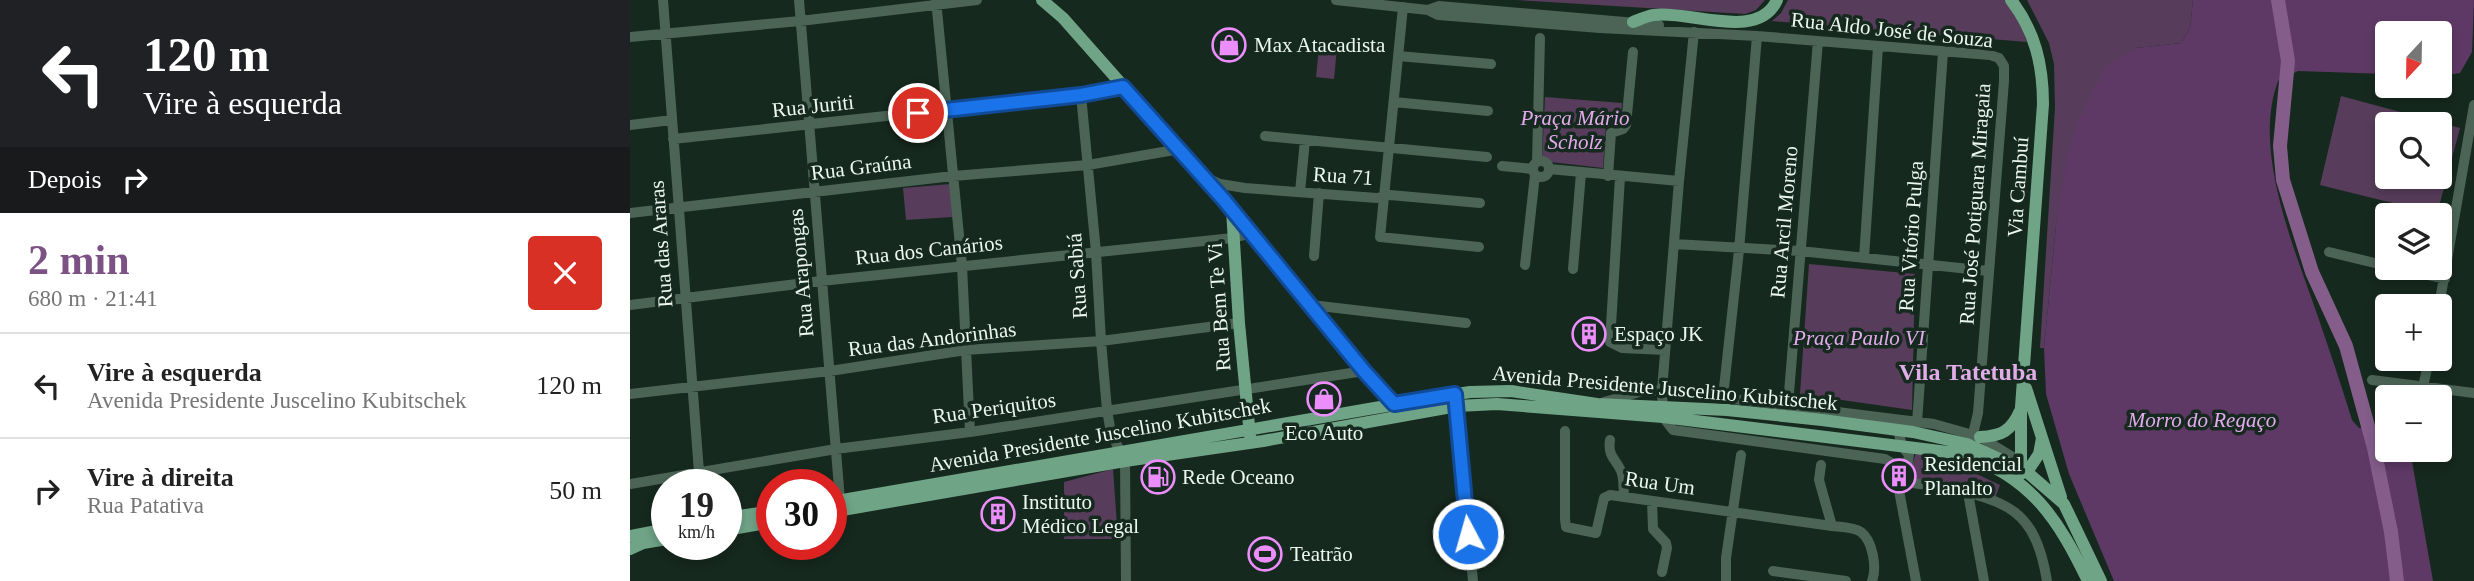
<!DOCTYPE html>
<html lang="pt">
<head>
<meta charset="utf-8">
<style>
  :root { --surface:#fff; --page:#f6f6f6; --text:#222; --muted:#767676; --line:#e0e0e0; --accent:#7c5284 }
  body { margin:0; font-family:Georgia,serif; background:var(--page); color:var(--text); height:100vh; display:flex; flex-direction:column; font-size:26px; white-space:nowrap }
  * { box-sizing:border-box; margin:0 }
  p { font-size:23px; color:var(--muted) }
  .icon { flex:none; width:38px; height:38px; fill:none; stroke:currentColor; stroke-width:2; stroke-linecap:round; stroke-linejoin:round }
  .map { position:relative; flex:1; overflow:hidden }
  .panel { display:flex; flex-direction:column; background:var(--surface); width:630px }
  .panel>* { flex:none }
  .top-card { background:#202124; color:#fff; overflow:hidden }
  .needle { width:46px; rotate:202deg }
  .fabs { position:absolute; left:1745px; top:21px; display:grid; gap:14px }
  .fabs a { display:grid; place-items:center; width:77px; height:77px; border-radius:7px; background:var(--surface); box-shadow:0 4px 10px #0003; font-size:35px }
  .speed { position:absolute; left:21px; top:469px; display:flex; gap:14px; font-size:35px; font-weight:700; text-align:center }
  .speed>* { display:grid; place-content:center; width:91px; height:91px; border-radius:50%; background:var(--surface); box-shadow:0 4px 10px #0003; line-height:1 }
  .speed small { font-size:18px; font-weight:400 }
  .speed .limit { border:10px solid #d22; background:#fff; color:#111 }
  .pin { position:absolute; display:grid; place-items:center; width:60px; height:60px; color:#fff; margin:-30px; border:4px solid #fff; border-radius:50%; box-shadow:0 2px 7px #0007 }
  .me { position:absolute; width:77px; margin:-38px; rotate:354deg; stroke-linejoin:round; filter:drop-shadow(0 0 5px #0008) }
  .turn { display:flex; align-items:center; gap:24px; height:147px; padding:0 28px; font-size:32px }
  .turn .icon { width:91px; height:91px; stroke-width:2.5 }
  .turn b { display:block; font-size:49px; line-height:60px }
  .then { display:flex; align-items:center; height:66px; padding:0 28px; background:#0003; gap:14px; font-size:26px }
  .round { display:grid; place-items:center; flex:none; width:74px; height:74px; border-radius:7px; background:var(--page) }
  .summary { display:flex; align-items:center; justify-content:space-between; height:119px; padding:0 28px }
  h1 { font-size:42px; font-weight:700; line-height:52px; color:var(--accent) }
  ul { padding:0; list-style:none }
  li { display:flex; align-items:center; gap:21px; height:105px; padding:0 28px; border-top:2px solid var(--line) }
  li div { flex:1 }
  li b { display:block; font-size:26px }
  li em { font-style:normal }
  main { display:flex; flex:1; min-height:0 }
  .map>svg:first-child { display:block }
</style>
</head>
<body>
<main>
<section class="panel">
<div class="top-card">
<div class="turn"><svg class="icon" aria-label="left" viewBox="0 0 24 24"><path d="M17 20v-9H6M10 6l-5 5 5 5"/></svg><div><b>120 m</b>Vire à esquerda</div></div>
<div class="then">Depois<svg class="icon" aria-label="right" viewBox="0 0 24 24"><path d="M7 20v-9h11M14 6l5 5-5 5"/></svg></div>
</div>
<div class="summary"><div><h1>2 min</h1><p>680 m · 21:41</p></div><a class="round" style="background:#d93025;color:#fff"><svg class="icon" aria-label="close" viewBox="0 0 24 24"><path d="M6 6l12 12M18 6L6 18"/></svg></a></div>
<ul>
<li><svg class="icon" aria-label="left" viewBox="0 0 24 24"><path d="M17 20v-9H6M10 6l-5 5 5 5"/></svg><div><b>Vire à esquerda</b><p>Avenida Presidente Juscelino Kubitschek</p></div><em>120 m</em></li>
<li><svg class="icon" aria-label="right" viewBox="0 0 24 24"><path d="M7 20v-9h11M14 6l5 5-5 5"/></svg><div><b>Vire à direita</b><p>Rua Patativa</p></div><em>50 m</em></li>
</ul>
</section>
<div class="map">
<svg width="1844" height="581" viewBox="0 0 1844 581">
  <rect width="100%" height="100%" fill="#16291e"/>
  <path fill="#573d5b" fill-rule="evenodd" d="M 886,0 L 1135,0 L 1126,10 L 1115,14 Z
    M 1158,0 L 1375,0 L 1388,18 L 1397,42 L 1142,21 L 1151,13 Z
    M 1397,0 L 1563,0 L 1560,28 L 1551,43 L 1506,48 L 1432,198 L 1426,225 L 1414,348 L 1410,348 L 1425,108 L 1424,64 L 1419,43 Z
    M 689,47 L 707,48 L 704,79 L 686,77 Z
    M 1711,96 L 1830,128 L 1807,214 L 1690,185 ZM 1757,124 L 1810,124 L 1810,177 L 1757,177 Z
    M 915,97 L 992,103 L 990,126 L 976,125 L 973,168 L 912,161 Z
    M 321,184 L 322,217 L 276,220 L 273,188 Z
    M 1179,264 L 1285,274 L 1282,410 L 1170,394 Z
    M 1286,453 L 1328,465 L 1370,485 L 1364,501 L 1283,483 L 1280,471 Z
    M 483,469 L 488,539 L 434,539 L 434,482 Z"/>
  <path fill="#5e3965" d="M 1563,0 L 1844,0 L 1842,52 L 1830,73 L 1810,76 L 1810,33 L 1757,33 L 1757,74 L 1668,71 L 1648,81 C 1622,151 1664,247 1687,314 C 1699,349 1711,384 1722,420 L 1729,428 L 1757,431 L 1757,450 L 1780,450 L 1803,581 L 1484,581 L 1439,474 L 1416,394 L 1414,348 L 1426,225 L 1438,154 L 1449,120 L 1476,66 L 1506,48 L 1551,43 L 1560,28 Z"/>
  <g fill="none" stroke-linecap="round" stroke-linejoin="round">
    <path stroke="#845d8a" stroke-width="14" d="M 1648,0 L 1658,61 L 1650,146 L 1653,180 L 1682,272 L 1716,346 L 1744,448 L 1761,532 L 1767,581"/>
    <path stroke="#4b6456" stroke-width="10" d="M 33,0 L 70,485
      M 169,0 L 210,500
      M 306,0 L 332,266 L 340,432
      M 706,0 L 798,10 L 808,15 L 970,28 L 1127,36 L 1360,55 L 1369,58 L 1374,66 L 1374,81 L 1348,413 L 1343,434
      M 773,7 L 750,237 L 849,247
      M 798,10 L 809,6 L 1029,25
      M 1064,32 L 1049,181 L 1032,390 L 1033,417 L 1043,430 L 1255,459 L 1264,464 L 1286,581
      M 0,37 L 170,21 L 347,0
      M 768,56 L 861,64
      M 451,95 L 466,252 L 471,341 L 477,410 L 481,433 L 495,461 L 496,581
      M 764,102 L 858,111
      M 0,125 L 42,120
      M 635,136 L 857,157
      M 43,139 L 451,95 L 493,87
      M903 169a8 8 0 1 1 16 0a8 8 0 1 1-16 0Z
      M 907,162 L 910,38
      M 872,166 L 903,169
      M 919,169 L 1049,181
      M 978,176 L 981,133 L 993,129 L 996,125 L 1003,52
      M 990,177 L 980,342 L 992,348 L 1035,350
      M 577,178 L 590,184 L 615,188 L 747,198 L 760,195 L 850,203
      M 670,192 L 675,140
      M 0,213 L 323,176 L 458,165 L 550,149
      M 1044,244 L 1170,251 L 1358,271
      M 1699,252 L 1757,266
      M 684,256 L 689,193
      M 1234,258 L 1248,47
      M 895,265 L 905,175
      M 1767,268 L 1815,279
      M 943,269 L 951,173
      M 0,305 L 191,281 L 603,238 L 622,233
      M 681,305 L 836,323
      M 1809,306 L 1844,105
      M 1742,380 L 1844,393
      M 1793,387 L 1799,359
      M 0,394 L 200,371 L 336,350 L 471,341 L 609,323
      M 1093,397 L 1109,250 L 1127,36
      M 826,401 L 843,581
      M 974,402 L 1013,391 L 1032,390 L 1304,424 L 1350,437 L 1394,464
      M 1158,405 L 1188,41
      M 1287,423 L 1313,52
      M 1267,426 L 1272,446 L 1279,455 L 1276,472
      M 935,431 L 935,519 L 936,527 L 966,533 L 974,498 L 980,495 L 1202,526 C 1211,527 1224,527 1231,532 C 1243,541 1247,568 1242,581
      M 980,440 C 978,454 983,457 989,467 C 995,475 993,487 994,497
      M 1191,465 L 1189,480 L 1202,526
      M 1265,474 L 1276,472 L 1278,481 C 1288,486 1300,484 1310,486 C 1377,501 1405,508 1417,581
      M 0,484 L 206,449 L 340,432 L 734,371
      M 1338,493 L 1354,581
      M 1022,501 L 1023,529 L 1036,543 L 1037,548 L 1032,572
      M 1143,571 L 1216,581
      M 1096,581 L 1096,558 L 1111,455"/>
    <path stroke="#70a487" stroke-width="12" d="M 412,0 L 433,18 L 594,200 L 734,371 L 764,404
      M 1381,0 C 1405,31 1413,65 1413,104 L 1391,407 L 1391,474
      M 1003,22 C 1009,20 1016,16 1024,15 C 1060,10 1128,42 1147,0
      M 602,210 L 609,323 L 620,436
      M 1396,388 L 1431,497
      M 1350,437 C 1372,436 1381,431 1390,411
      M 1397,472 L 1409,454 L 1412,438
      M 201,502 L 808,397 L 840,392 L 881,391 L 967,404 L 1097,410 L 1192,420 L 1283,432 L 1337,444 L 1397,472 L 1434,504 L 1471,581
      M 201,512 L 495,461 L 633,441 L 827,406 L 867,404 L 1033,417 L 1334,454 C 1402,478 1428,519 1458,581
      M 96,518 L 142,511
      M 96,530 L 142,522
      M 0,536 L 37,529
      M 0,549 L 13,543 L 37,539"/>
  </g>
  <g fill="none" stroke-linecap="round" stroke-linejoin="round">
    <defs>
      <path id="route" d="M 288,113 L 451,95 L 493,87 L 594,200 L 734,371 L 764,404 L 825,394 L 838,534"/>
    </defs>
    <use href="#route" stroke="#114b97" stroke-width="18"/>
    <use href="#route" stroke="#1a73e8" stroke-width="12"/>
  </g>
  <defs>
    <symbol id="shop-ring" viewBox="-11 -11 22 22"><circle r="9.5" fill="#16291e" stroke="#eb8dfb" stroke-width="1.5"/><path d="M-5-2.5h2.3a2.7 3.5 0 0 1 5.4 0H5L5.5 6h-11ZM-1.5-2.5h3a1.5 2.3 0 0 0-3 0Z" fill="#eb8dfb"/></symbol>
    <symbol id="building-ring" viewBox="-11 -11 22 22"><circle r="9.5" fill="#16291e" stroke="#eb8dfb" stroke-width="1.5"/><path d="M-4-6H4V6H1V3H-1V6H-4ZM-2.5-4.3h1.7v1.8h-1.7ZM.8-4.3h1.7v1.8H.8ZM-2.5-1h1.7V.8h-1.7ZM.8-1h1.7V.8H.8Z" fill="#eb8dfb"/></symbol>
    <symbol id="fuel-ring" viewBox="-11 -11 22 22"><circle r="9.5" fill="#16291e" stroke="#eb8dfb" stroke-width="1.5"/><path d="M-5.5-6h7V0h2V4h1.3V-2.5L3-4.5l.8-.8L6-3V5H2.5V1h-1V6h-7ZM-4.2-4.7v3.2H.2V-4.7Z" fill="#eb8dfb"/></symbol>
    <symbol id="stadium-ring" viewBox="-11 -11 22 22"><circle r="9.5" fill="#16291e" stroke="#eb8dfb" stroke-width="1.5"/><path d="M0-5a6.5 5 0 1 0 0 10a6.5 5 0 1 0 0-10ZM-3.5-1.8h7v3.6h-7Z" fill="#eb8dfb"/></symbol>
  </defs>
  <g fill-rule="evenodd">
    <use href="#shop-ring" x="580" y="26" width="38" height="38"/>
    <use href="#building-ring" x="940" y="315" width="38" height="38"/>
    <use href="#shop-ring" x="675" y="380" width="38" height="38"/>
    <use href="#building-ring" x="1250" y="457" width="38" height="38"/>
    <use href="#fuel-ring" x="509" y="458" width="38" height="38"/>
    <use href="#building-ring" x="349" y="495" width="38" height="38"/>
    <use href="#stadium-ring" x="616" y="535" width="38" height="38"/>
  </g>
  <g text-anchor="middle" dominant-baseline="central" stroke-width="7" stroke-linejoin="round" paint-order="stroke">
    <g font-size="21" fill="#ebf7ef" stroke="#16291e">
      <text transform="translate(1262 30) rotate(6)">Rua Aldo José de Souza</text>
      <text transform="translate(183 106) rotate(-6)">Rua Juriti</text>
      <text transform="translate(231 167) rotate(-7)">Rua Graúna</text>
      <text transform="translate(713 176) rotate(4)">Rua 71</text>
      <text transform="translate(1388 187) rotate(-86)">Via Cambuí</text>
      <text transform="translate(1345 204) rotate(-86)">Rua José Potiguara Miragaia</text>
      <text transform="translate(1154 222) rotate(-85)">Rua Arcil Moreno</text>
      <text transform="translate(1281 236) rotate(-86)">Rua Vitório Pulga</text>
      <text transform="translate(31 244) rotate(-94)">Rua das Araras</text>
      <text transform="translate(299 250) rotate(-6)">Rua dos Canários</text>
      <text transform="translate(171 273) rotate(-95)">Rua Arapongas</text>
      <text transform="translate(447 276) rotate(-94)">Rua Sabiá</text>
      <text transform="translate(589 307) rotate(-94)">Rua Bem Te Vi</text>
      <text transform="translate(302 339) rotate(-7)">Rua das Andorinhas</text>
      <text transform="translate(1035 388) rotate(5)">Avenida Presidente Juscelino Kubitschek</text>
      <text transform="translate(364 408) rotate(-8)">Rua Periquitos</text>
      <text transform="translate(470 435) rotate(-10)">Avenida Presidente Juscelino Kubitschek</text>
      <text transform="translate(1030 483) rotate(8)">Rua Um</text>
    </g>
    <g font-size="21" fill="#ebf7ef" stroke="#16291e" text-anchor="start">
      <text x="624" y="45">Max Atacadista</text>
      <text x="984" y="334">Espaço JK</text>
      <text x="694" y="433" text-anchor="middle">Eco Auto</text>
      <text x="1294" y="464">Residencial<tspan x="1294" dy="24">Planalto</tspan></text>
      <text x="552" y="477">Rede Oceano</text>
      <text x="392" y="502">Instituto<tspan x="392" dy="24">Médico Legal</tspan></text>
      <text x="660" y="554">Teatrão</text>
    </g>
    <g font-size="21" font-style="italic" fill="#e4aaee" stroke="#16291e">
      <text x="945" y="118">Praça Mário<tspan x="945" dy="24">Scholz</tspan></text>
      <text x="1229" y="338">Praça Paulo VI</text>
      <text x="1572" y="420">Morro do Regaço</text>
    </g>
    <g font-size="24" font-weight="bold" fill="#e1ade9" stroke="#16291e">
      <text x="1338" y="372">Vila Tatetuba</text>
    </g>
  </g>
</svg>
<div class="fabs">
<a><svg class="needle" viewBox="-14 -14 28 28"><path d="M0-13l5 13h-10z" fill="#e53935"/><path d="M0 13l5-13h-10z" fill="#767676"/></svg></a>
<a><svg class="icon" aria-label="search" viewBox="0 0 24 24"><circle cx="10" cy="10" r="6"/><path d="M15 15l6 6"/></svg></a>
<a><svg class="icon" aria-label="layers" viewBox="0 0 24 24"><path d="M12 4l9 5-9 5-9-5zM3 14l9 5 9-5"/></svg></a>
<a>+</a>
<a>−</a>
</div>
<div class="speed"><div>19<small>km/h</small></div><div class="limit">30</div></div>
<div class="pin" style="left:288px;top:113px;background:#d93025"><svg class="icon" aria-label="arrive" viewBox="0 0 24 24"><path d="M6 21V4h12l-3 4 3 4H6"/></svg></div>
<svg class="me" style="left:838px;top:534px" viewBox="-20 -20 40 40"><circle r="17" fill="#1a73e8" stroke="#fff" stroke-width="3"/><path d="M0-11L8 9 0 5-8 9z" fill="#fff"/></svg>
</div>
</main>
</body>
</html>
